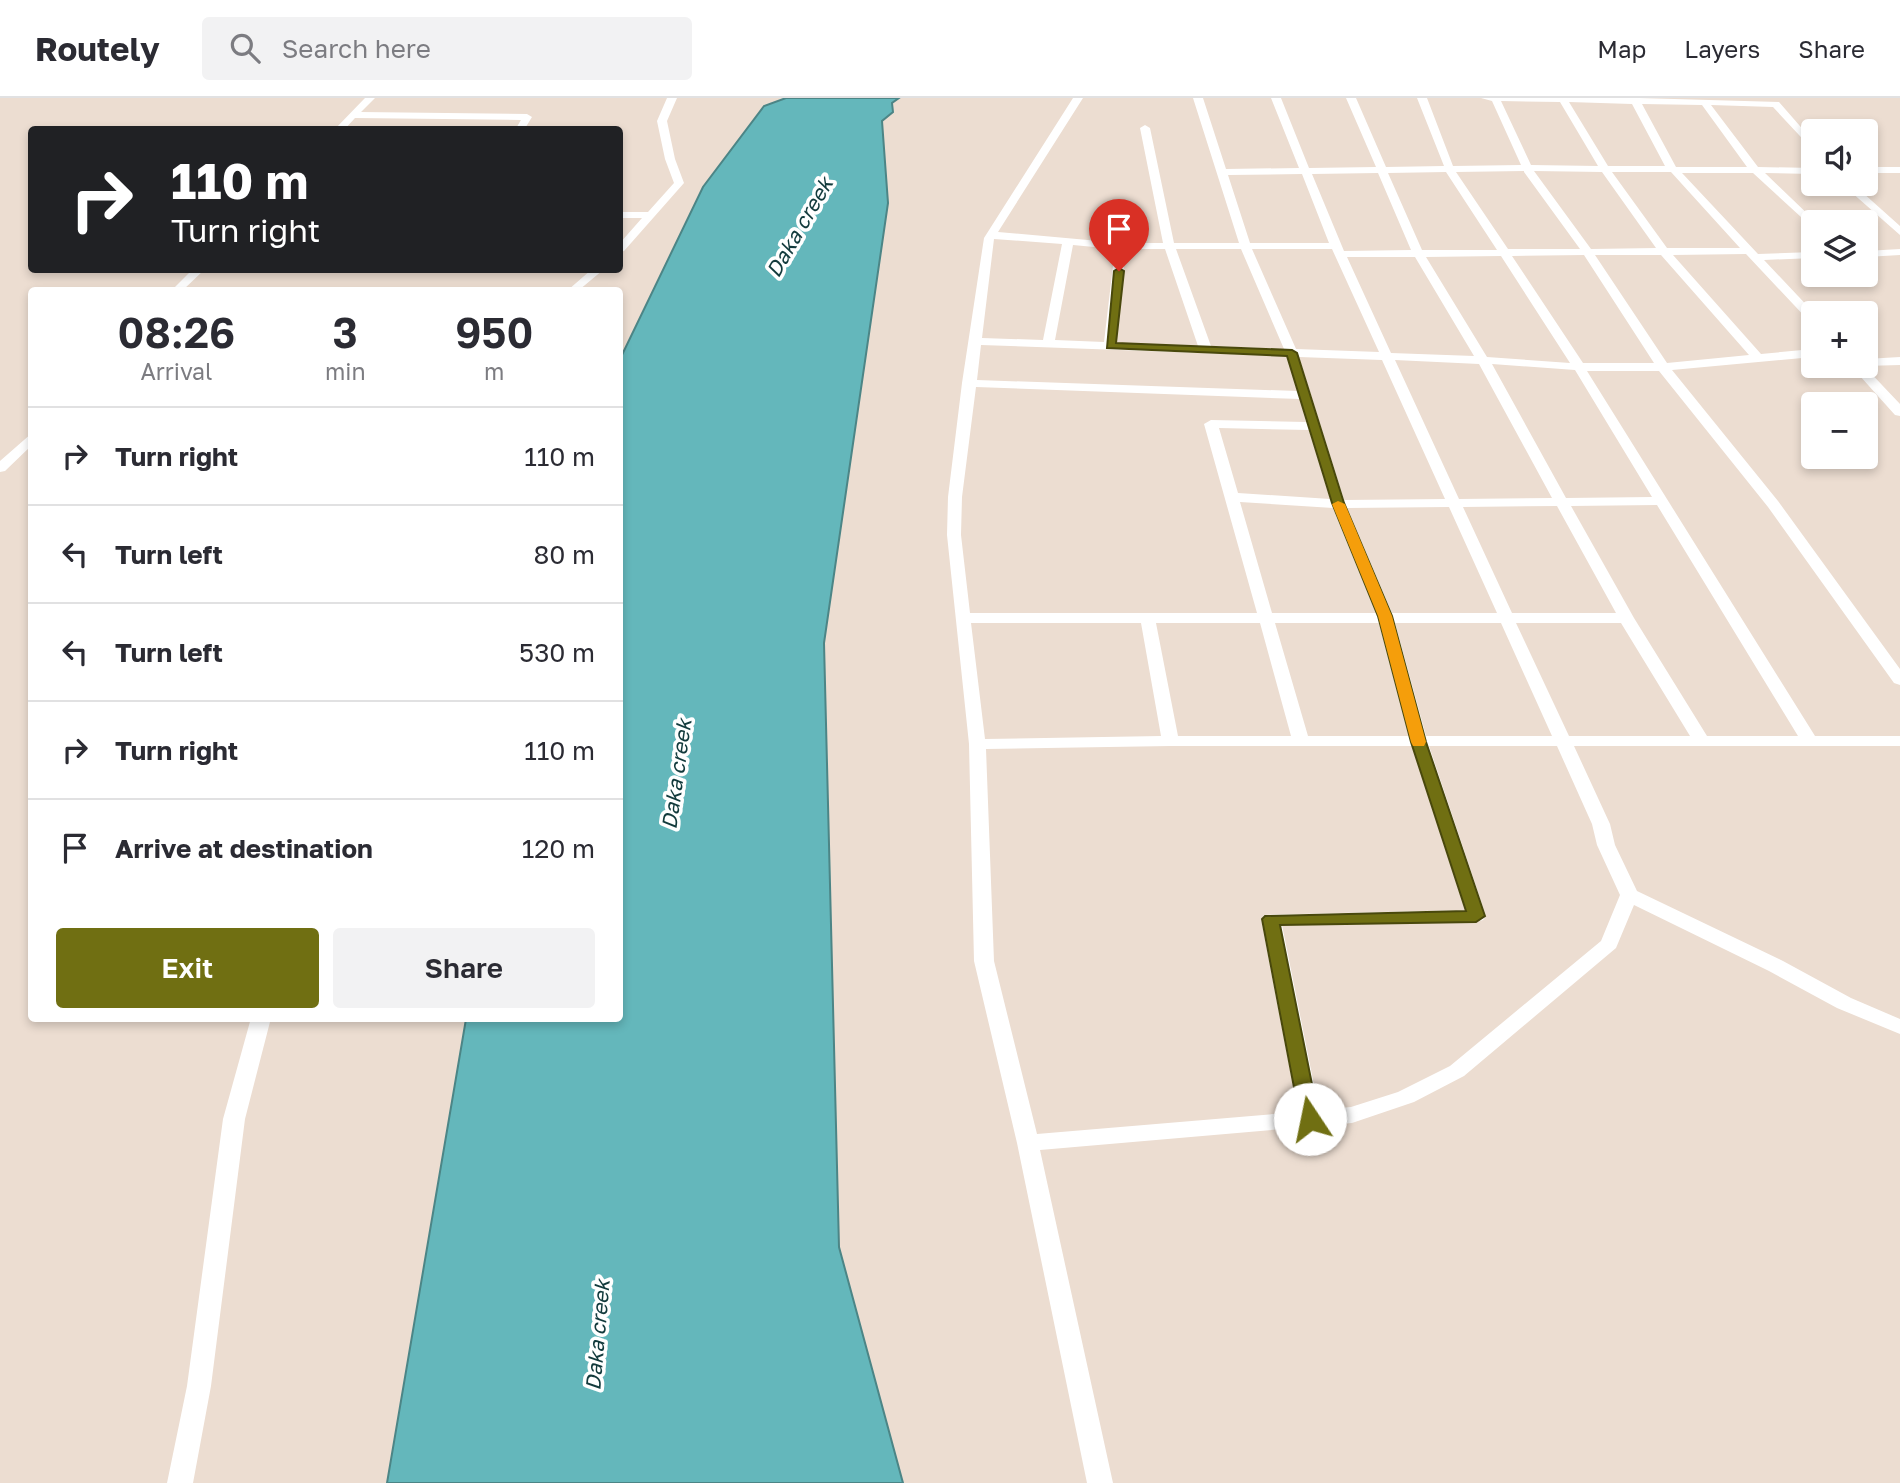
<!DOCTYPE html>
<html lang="en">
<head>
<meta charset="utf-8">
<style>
  :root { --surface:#fff; --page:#f2f2f3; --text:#2b2b33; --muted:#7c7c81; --line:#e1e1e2; --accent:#706f12 }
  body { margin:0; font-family:"Golos Text",sans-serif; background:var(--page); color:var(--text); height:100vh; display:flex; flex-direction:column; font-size:26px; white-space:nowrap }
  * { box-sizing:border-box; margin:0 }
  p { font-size:23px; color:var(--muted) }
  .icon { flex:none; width:38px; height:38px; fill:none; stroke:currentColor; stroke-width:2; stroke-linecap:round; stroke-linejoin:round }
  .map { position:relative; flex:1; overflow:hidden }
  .details { position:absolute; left:28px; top:189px; width:595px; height:735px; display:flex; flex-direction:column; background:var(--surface); border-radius:7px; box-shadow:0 4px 10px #0003 }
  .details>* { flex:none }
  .hud { position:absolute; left:28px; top:28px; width:595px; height:147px; border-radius:7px; box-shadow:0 4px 10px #0003; background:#202124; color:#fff; overflow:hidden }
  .controls { position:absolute; left:1801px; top:21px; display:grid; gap:14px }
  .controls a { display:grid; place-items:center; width:77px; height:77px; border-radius:7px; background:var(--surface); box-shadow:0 4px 10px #0003; font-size:35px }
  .pin { position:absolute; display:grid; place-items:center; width:60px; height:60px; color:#fff; margin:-72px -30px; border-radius:50% 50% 50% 0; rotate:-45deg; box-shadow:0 0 7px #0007 }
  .pin .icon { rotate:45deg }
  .me { position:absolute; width:77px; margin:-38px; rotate:349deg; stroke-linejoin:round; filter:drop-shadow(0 0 5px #0008) }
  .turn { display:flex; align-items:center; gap:24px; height:147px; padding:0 28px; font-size:32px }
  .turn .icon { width:91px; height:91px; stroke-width:2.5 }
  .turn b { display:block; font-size:49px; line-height:60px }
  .eta { display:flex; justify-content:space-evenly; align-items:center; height:119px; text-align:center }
  .eta b { font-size:42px; font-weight:600; line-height:49px }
  .primary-button { display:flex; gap:14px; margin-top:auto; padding:14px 28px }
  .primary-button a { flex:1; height:80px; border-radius:7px; background:var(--accent); color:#fff; font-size:28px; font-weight:600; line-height:80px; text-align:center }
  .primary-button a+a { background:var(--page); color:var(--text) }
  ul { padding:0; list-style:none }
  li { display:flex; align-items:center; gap:21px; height:98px; padding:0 28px; border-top:2px solid var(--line) }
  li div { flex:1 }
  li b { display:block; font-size:26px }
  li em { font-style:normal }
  header { display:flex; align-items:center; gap:42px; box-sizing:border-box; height:98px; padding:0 35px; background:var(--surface); border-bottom:2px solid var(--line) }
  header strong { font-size:33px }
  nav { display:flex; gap:38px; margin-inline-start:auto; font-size:24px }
  .search { width:490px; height:63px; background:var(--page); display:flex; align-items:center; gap:18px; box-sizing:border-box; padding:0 24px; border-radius:7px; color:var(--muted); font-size:26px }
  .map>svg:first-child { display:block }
</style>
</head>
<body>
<header>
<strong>Routely</strong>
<div class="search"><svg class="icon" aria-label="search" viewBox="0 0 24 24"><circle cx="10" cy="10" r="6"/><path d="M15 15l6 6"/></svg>Search here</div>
<nav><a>Map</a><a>Layers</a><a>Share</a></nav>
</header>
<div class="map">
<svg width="1900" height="1385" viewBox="0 0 1900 1385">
  <rect width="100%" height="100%" fill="#ecddd1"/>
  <path fill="#64b7bb" stroke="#4c8586" stroke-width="2" d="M 786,0 L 899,0 L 892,5 L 893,14 L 882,23 L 888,105 L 824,545 L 839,1149 L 903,1385 L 387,1385 L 466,921 L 620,920 L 620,261 L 703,89 L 764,8 Z"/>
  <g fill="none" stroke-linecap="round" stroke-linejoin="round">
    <path fill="#fff" fill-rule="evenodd" d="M 365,0 L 375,0 L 361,14 L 527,16 L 532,19 L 524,32 L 515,32 L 521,22 L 355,20 L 344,32 L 334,32 Z
      M 667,0 L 677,0 L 667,23 L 675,61 L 684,85 L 624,153 L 620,154 L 620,145 L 642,120 L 620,120 L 620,114 L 648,114 L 674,85 L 665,61 L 657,23 Z
      M 1073,0 L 1083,0 L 998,134 L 1121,145 L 1163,145 L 1140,30 L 1145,27 L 1150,30 L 1174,145 L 1239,145 L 1193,0 L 1203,0 L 1226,71 L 1299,70 L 1271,0 L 1281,0 L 1309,70 L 1376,69 L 1346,0 L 1356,0 L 1386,69 L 1444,68 L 1417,0 L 1427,0 L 1453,68 L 1521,67 L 1492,3 L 1481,0 L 1639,0 L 1779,4 L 1813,43 L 1813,52 L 1773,9 L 1711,7 L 1758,69 L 1813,70 L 1813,76 L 1765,75 L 1816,124 L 1813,124 L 1813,130 L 1753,75 L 1682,75 L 1758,156 L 1813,154 L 1813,160 L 1764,162 L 1814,215 L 1813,225 L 1809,223 L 1746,156 L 1673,157 L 1761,256 L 1813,251 L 1813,259 L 1672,272 L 1778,403 L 1900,571 L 1900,587 L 1894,585 L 1768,409 L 1659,273 L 1587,273 L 1815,638 L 1900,638 L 1900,648 L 1574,648 L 1610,726 L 1615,747 L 1637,793 L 1783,863 L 1851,900 L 1900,921 L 1900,936 L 1837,910 L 1769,873 L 1634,807 L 1616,850 L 1464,978 L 1414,1004 L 1352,1025 L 1040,1052 L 1113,1385 L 1087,1385 L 1017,1045 L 974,863 L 969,646 L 947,437 L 948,399 L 962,285 L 984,140 ZM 1501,3 L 1560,4 L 1598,68 L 1531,67 ZM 1569,4 L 1632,6 L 1665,68 L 1608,68 ZM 1642,6 L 1702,7 L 1747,69 L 1676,69 ZM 1524,73 L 1524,74 L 1580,151 L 1508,151 L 1456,74 ZM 1534,73 L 1602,74 L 1656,150 L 1591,151 ZM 1446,74 L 1497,152 L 1422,152 L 1388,75 ZM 1612,74 L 1671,74 L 1740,150 L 1667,150 ZM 1378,75 L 1411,152 L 1344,153 L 1312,76 ZM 1302,76 L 1329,145 L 1250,145 L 1228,77 ZM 994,141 L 1062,146 L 1043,242 L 982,240 ZM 1073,147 L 1115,151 L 1104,244 L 1055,242 ZM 1126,151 L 1165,151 L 1198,248 L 1116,245 ZM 1176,151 L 1241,151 L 1284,251 L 1211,248 ZM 1252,151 L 1332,151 L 1379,254 L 1296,251 ZM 1584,157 L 1654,265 L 1583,265 L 1512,158 ZM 1595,157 L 1661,157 L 1749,257 L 1667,265 ZM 1501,158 L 1570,265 L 1487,259 L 1426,159 ZM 1347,159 L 1415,159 L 1474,258 L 1391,255 ZM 981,247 L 1287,258 L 1297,293 L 977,282 ZM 1299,259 L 1382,262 L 1445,401 L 1344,402 ZM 1395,262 L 1479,266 L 1552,400 L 1459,401 ZM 1492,266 L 1575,272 L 1652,399 L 1566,400 ZM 976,289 L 1300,301 L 1306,324 L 1211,322 L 1204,326 L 1257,515 L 970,515 L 961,437 L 962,399 ZM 1219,330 L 1309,332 L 1330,401 L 1238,395 ZM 1240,404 L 1333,410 L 1376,515 L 1272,515 ZM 1657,407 L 1798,638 L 1707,638 L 1634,520 L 1571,408 ZM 1557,408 L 1616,515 L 1512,515 L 1463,409 ZM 1449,409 L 1497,515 L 1392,515 L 1347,410 ZM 971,525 L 1141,525 L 1161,638 L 985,641 ZM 1156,525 L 1260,525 L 1291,638 L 1178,638 ZM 1275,525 L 1379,525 L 1409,638 L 1308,638 ZM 1395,525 L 1501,525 L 1552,638 L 1426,638 ZM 1516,525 L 1621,525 L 1690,638 L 1569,638 ZM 1170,648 L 1412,648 L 1465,812 L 1264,817 L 1261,821 L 1298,1014 L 1037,1036 L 994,863 L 986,651 ZM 1429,648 L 1557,648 L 1592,726 L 1597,747 L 1620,797 L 1601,843 L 1450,968 L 1398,994 L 1351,1009 L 1319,1012 L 1282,827 L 1476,824 L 1483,822 L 1486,818 Z
      M 1866,69 L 1900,69 L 1900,75 L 1866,75 Z
      M 1842,86 L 1853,86 L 1900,128 L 1900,137 Z
      M 1900,151 L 1900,157 L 1866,159 L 1866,153 Z
      M 192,172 L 204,172 L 183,192 L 172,192 Z
      M 591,172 L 603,172 L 579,192 L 568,192 Z
      M 1900,259 L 1900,267 L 1864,268 L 1900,306 L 1900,318 L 1895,317 L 1851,268 L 1866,268 L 1866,261 Z
      M 32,335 L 32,347 L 5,373 L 0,374 L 0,363 Z
      M 251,920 L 271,920 L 245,1021 L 211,1288 L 193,1385 L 167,1385 L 187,1288 L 223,1021 Z"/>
  </g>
  <path fill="#706f12" stroke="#49480c" stroke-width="2" d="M 1119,170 L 1124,173 L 1116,245 L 1292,252 L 1297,255 L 1344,405 L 1392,518 L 1426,644 L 1485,818 L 1476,824 L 1280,827 L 1319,1021 L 1316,1026 L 1303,1026 L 1300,1021 L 1262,821 L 1265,818 L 1466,813 L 1411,644 L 1378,518 L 1332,405 L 1287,258 L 1107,250 L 1114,173 Z"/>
  <path fill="#f59e0b" d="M 1338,403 L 1345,406 L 1392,518 L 1426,644 L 1424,648 L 1413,648 L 1411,644 L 1378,518 L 1332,406 Z"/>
  <g text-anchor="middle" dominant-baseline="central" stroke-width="7" stroke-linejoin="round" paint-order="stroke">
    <g font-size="21" font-style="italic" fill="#123a3c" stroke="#fff">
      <text transform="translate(799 129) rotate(-60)">Daka creek</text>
      <text transform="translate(676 676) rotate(-82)">Daka creek</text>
      <text transform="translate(597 1237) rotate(-85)">Daka creek</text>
    </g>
  </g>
</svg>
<div class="controls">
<a><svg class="icon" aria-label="sound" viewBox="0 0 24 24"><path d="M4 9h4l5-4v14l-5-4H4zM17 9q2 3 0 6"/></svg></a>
<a><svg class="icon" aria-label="layers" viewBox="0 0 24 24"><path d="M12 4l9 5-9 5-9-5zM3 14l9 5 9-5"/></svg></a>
<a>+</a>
<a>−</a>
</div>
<div class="pin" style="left:1119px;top:173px;background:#d93025"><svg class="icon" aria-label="arrive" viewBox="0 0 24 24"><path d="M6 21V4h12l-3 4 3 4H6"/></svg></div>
<svg class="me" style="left:1310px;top:1021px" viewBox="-20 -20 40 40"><circle r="19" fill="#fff"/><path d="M0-13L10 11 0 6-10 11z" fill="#706f12"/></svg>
<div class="hud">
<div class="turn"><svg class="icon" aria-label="right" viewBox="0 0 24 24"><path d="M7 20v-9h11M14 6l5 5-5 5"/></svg><div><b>110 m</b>Turn right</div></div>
</div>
<section class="details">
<div class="eta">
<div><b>08:26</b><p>Arrival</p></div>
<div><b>3</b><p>min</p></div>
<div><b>950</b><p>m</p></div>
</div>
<ul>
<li><svg class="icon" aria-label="right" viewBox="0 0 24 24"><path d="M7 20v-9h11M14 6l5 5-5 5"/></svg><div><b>Turn right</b></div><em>110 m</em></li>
<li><svg class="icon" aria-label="left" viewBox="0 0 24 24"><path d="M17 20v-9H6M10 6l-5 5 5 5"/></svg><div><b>Turn left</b></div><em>80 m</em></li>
<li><svg class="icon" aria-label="left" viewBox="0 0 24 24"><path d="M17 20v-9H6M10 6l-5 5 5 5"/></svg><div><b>Turn left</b></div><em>530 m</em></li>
<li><svg class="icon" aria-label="right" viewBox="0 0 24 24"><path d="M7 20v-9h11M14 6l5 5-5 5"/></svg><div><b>Turn right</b></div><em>110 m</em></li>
<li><svg class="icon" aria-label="arrive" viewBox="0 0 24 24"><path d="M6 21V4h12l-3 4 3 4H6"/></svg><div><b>Arrive at destination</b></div><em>120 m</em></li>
</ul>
<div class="primary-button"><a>Exit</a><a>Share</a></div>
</section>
</div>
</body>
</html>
